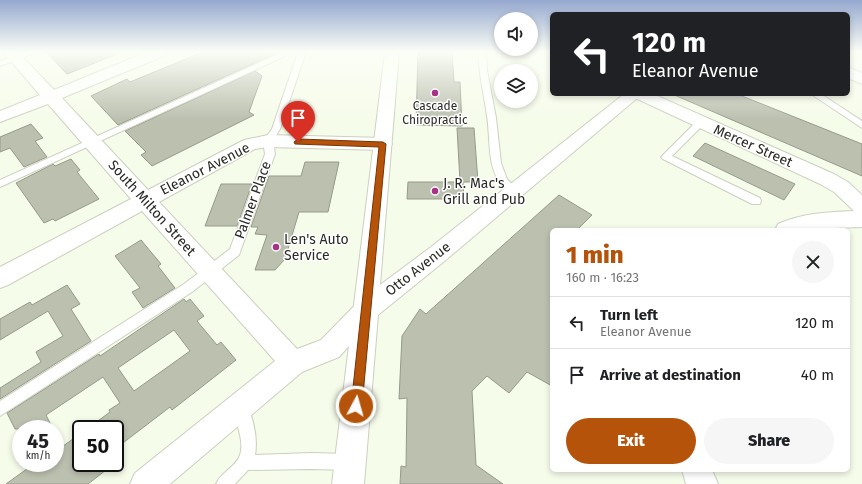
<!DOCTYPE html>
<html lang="en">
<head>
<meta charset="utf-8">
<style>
  :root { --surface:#fff; --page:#f6f6f6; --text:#202124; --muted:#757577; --line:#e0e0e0; --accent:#b45309 }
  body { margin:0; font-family:"Fira Sans",sans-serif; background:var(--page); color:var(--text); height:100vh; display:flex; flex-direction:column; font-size:15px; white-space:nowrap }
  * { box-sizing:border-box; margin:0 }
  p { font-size:13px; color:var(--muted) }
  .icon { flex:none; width:22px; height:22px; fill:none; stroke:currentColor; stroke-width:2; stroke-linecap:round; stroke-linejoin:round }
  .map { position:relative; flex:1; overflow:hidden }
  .details { position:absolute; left:550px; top:228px; width:300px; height:244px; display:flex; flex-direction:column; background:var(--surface); border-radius:6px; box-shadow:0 2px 6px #0003 }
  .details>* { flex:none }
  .hud { position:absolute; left:550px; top:12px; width:300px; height:84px; border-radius:6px; box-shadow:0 2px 6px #0003; background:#202124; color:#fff; overflow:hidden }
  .tools { position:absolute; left:494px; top:12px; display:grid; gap:8px }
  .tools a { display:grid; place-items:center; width:44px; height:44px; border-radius:50%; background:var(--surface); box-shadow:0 2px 6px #0003; font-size:20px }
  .speed { position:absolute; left:12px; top:420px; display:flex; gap:8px; font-size:20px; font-weight:700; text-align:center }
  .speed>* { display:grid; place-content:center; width:52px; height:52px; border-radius:50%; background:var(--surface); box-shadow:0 2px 6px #0003; line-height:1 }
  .speed small { font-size:10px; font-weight:400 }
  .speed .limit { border:2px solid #111; border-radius:6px; background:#fff; color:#111 }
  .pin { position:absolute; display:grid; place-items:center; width:34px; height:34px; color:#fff; margin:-41px -17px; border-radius:50% 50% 50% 0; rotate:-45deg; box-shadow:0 0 4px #0007 }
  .pin .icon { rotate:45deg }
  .me { position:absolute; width:44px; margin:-22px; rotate:6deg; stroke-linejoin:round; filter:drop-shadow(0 0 3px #0008) }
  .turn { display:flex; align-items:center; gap:14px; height:84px; padding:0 16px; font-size:18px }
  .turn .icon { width:52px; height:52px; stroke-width:2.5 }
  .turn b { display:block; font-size:28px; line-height:34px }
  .round { display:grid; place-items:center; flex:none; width:42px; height:42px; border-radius:21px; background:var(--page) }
  .head { display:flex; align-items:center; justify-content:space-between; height:68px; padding:0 16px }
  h1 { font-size:24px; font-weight:800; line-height:30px; color:var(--accent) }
  .cta { display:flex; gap:8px; margin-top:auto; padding:8px 16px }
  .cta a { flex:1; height:46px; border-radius:24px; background:var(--accent); color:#fff; font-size:16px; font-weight:800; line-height:46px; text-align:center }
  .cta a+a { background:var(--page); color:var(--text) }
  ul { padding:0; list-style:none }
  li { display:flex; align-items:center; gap:12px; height:52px; padding:0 16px; border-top:1px solid var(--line) }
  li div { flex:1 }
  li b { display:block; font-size:15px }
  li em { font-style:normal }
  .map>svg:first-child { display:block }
</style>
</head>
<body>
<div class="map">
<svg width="862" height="484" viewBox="0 0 862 484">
  <rect width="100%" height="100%" fill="#f6fcea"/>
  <path fill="#bbc0af" stroke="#959a8a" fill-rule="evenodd" d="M 46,52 L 120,52 L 120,53 L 67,74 Z
    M 203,52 L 279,52 L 118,125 L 91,96 L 127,79 L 130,82 Z
    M 418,52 L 452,52 L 454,82 L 460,82 L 462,126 L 416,125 Z
    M 255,71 L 262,76 L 249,112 L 254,115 L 152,166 L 141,155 L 146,152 L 125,131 Z
    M 672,94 L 737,94 L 862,144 L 862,176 Z
    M 31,124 L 43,138 L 35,141 L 47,157 L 24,167 L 10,148 L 0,152 L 0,137 Z
    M 457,128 L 474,128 L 478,182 L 463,182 L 464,199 L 407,199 L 408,182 L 460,182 Z
    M 705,143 L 795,184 L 784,200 L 693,156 Z
    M 71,159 L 80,170 L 77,172 L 99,199 L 55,221 L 53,219 L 44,223 L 16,183 L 53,164 L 55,166 Z
    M 305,162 L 339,162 L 328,212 L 299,212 L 285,259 L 275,270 L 255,270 L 267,235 L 255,234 L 258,227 L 251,227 L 269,176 L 301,176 Z
    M 221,184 L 252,184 L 237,226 L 205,226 Z
    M 559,195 L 592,215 L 577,230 L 552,230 L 552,386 L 527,372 L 509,393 L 487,376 L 472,391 L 476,465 L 503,484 L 400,484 L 401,466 L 406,467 L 407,398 L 399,399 L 402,336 L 420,309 L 426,314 Z
    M 141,240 L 161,264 L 158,266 L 175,288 L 143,308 L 132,292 L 140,288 L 115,256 Z
    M 67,285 L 80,304 L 71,309 L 91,341 L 0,399 L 0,388 L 41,362 L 36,352 L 63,336 L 48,311 L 0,340 L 0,319 L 30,302 L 32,305 Z
    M 184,299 L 186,302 L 190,299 L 204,316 L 197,321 L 217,345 L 221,342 L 236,360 L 199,389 L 172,410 L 170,407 L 115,449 L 115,429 L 87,429 L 110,412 L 109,410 L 120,403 L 103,377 L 46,415 L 53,429 L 15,429 L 7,413 L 99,354 L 100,356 ZM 174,330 L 190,351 L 134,391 L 118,368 Z
    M 81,433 L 81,463 L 115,463 L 88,484 L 6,484 L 35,463 L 55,463 L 55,452 Z"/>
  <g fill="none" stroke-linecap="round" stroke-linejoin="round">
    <defs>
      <path id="lane" d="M 26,52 L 38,52 L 0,66 L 0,61 Z
        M 283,52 L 294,52 L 0,187 L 0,180 Z
        M 298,52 L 306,52 L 280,129 L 273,141 L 275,154 L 239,255 L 192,292 L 0,416 L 0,401 L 184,284 L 230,249 L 265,154 L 263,141 L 272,129 Z
        M 478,52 L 486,52 L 487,70 L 496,118 L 501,163 L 507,179 L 519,192 L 518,195 C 511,196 509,193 505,189 C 486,170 491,141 487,116 C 484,95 479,74 478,52 Z
        M 811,94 L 821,94 L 862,121 L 862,128 Z
        M 700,120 L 703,121 L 704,123 L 703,125 L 672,156 L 760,198 L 761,201 L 760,204 L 752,204 L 663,159 L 661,157 L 697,121 Z
        M 241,400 L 246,402 C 253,418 258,438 255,455 L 311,453 L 348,454 L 353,457 L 356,462 L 353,467 L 348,470 L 311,469 L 248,470 L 235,484 L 216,484 C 221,472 236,467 240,455 C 246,437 230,416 236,402 Z"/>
      <path id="street" d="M 3,52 L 18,52 L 54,90 L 147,52 L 168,52 L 166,55 L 62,98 L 148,190 L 244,140 L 268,135 L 383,138 L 389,140 L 392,144 L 389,148 L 383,150 L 268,147 L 255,149 L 159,202 L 297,349 L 321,340 L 358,302 L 367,298 L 376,302 L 379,309 L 376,316 L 339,357 L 302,372 L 170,484 L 130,484 L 135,473 L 275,361 L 142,211 L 8,285 L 0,288 L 0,267 L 131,199 L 48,104 L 0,122 L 0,111 L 40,95 Z
        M 848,67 L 862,73 L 862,84 L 848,78 Z
        M 631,94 L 653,94 L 834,174 L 848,182 L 862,195 L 862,227 L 775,230 L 778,224 C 803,213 827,212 854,211 L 834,192 L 820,184 L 633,97 Z
        M 682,470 L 712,470 L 718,484 L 686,484 Z"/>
      <path id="secondary" d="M 385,52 L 399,52 L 380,285 L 431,247 L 624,94 L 642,94 L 447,259 L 378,315 L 364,484 L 332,484 Z"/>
    </defs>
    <use href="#lane" stroke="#cbd0bf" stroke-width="2"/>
    <use href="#street" stroke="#cbd0bf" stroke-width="2"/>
    <use href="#secondary" stroke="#cbd0bf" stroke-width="2"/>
    <use href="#lane" fill="#fff" fill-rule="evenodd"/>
    <use href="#street" fill="#fff" fill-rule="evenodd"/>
    <use href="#secondary" fill="#fff" fill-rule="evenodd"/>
  </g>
  <linearGradient id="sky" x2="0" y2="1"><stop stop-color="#95a8cf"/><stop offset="0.43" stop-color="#fbfef6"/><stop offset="1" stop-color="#fbfef6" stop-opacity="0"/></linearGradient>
  <rect width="862" height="120" fill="url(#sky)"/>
  <path fill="#b45309" stroke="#753606" d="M 298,139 L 383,142 L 386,144 L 362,406 L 361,410 L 356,411 L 352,410 L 351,406 L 379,147 L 295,144 L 294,142 Z"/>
  <g fill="#a83085" stroke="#fff" stroke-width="1.5">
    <circle cx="435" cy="93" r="4"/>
    <circle cx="435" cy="191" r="4"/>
    <circle cx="276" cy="247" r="4"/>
  </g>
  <g text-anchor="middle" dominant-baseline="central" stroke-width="3" stroke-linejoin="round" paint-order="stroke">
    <g font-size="12" fill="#282a24" stroke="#fff">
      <text x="435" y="106">Cascade<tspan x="435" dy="14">Chiropractic</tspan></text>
    </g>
    <g font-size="14" fill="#282a24" stroke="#fff">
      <text transform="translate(753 146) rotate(24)">Mercer Street</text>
      <text transform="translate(205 169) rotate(-27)">Eleanor Avenue</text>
      <text transform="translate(253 200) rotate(-70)">Palmer Place</text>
      <text transform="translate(152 208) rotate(48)">South Milton Street</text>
      <text transform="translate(418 269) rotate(-38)">Otto Avenue</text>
    </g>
    <g font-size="14" fill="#282a24" stroke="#fff" text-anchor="start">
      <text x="443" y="183">J. R. Mac's<tspan x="443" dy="16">Grill and Pub</tspan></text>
      <text x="284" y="239">Len's Auto<tspan x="284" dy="16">Service</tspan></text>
    </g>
  </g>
</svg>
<div class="tools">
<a><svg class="icon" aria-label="sound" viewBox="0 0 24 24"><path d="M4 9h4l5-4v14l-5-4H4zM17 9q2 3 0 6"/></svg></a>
<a><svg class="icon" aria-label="layers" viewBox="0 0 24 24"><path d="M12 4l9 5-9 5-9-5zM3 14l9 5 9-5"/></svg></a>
</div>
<div class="speed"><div>45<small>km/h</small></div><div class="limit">50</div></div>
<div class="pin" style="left:298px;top:142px;background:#d93025"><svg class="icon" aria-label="arrive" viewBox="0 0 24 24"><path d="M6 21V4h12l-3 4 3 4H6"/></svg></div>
<svg class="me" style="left:356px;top:406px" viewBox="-20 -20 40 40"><circle r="17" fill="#b45309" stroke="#fff" stroke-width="3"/><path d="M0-11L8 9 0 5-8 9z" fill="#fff"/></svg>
<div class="hud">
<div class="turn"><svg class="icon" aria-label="left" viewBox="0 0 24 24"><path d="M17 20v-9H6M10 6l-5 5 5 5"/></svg><div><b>120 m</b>Eleanor Avenue</div></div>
</div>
<section class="details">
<div class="head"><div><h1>1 min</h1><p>160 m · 16:23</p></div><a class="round"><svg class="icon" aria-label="close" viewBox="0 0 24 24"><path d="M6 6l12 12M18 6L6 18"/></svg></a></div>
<ul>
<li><svg class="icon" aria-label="left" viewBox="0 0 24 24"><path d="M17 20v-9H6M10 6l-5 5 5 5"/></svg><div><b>Turn left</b><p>Eleanor Avenue</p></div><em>120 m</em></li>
<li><svg class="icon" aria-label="arrive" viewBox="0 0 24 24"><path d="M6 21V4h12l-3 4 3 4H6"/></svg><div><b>Arrive at destination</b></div><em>40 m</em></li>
</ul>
<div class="cta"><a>Exit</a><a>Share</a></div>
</section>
</div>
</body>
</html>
